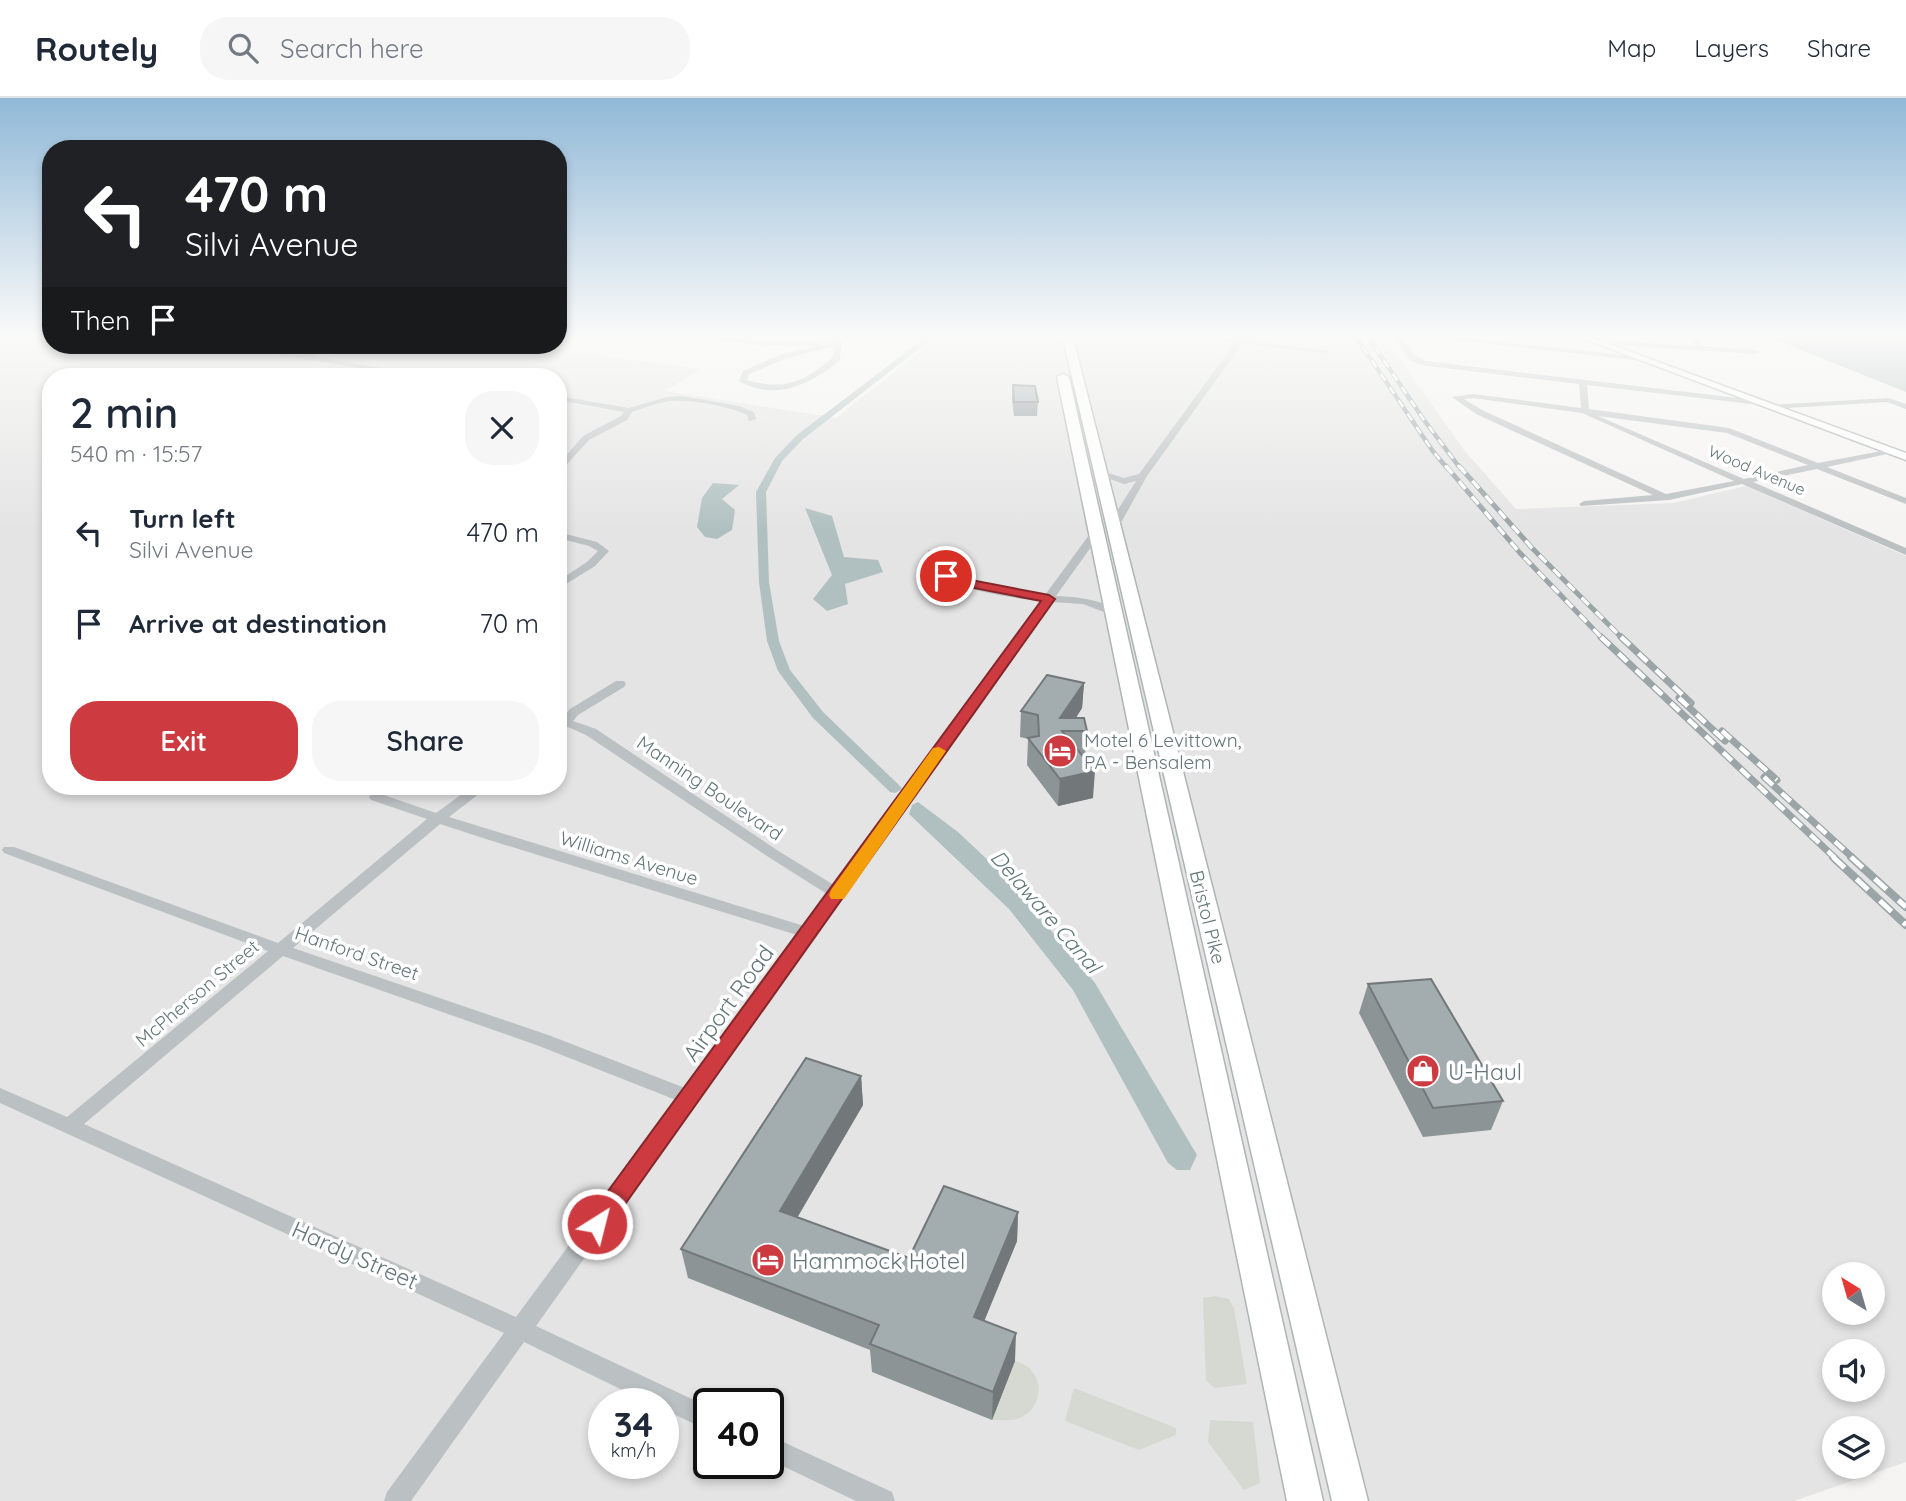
<!DOCTYPE html>
<html lang="en">
<head>
<meta charset="utf-8">
<style>
  :root { --surface:#fff; --page:#f6f6f7; --text:#1f2937; --muted:#747a83; --line:#e0e1e3; --accent:#cd3b41 }
  body { margin:0; font-family:Quicksand,sans-serif; background:var(--page); color:var(--text); height:100vh; display:flex; flex-direction:column; font-size:26px; white-space:nowrap }
  * { box-sizing:border-box; margin:0 }
  p { font-size:23px; color:var(--muted) }
  .icon { flex:none; width:38px; height:38px; fill:none; stroke:currentColor; stroke-width:2; stroke-linecap:round; stroke-linejoin:round }
  .map { position:relative; flex:1; overflow:hidden }
  .panel { position:absolute; left:42px; top:270px; width:525px; height:427px; display:flex; flex-direction:column; background:var(--surface); border-radius:28px; box-shadow:0 4px 10px #0003 }
  .panel>* { flex:none }
  .hud { position:absolute; left:42px; top:42px; width:525px; height:214px; border-radius:28px; box-shadow:0 4px 10px #0003; background:#202124; color:#fff; overflow:hidden }
  .needle { width:46px; rotate:323deg }
  .tools { position:absolute; left:1822px; top:1164px; display:grid; gap:14px }
  .tools a { display:grid; place-items:center; width:63px; height:63px; border-radius:50%; background:var(--surface); box-shadow:0 4px 10px #0003; font-size:35px }
  .speed { position:absolute; left:588px; top:1290px; display:flex; gap:14px; font-size:35px; font-weight:700; text-align:center }
  .speed>* { display:grid; place-content:center; width:91px; height:91px; border-radius:50%; background:var(--surface); box-shadow:0 4px 10px #0003; line-height:1 }
  .speed small { font-size:18px; font-weight:400 }
  .speed .limit { border:4px solid #111; border-radius:10px; background:#fff; color:#111 }
  .pin { position:absolute; display:grid; place-items:center; width:60px; height:60px; color:#fff; margin:-30px; border:4px solid #fff; border-radius:50%; box-shadow:0 2px 7px #0007 }
  .me { position:absolute; width:77px; margin:-38px; rotate:36deg; stroke-linejoin:round; filter:drop-shadow(0 0 5px #0008) }
  .turn { display:flex; align-items:center; gap:24px; height:147px; padding:0 28px; font-size:32px }
  .turn .icon { width:91px; height:91px; stroke-width:2.5 }
  .turn b { display:block; font-size:49px; line-height:60px }
  .then { display:flex; align-items:center; height:66px; padding:0 28px; background:#0003; gap:14px; font-size:26px }
  .round { display:grid; place-items:center; flex:none; width:74px; height:74px; border-radius:28px; background:var(--page) }
  .summary { display:flex; align-items:center; justify-content:space-between; height:119px; padding:0 28px }
  h1 { font-size:42px; font-weight:600; line-height:52px }
  .cta { display:flex; gap:14px; margin-top:auto; padding:14px 28px }
  .cta a { flex:1; height:80px; border-radius:28px; background:var(--accent); color:#fff; font-size:28px; font-weight:600; line-height:80px; text-align:center }
  .cta a+a { background:var(--page); color:var(--text) }
  ul { padding:0; list-style:none }
  li { display:flex; align-items:center; gap:21px; height:91px; padding:0 28px }
  li div { flex:1 }
  li b { display:block; font-size:26px }
  li em { font-style:normal }
  header { display:flex; align-items:center; gap:42px; box-sizing:border-box; height:98px; padding:0 35px; background:var(--surface); border-bottom:2px solid var(--line) }
  header strong { font-size:33px }
  nav { display:flex; gap:38px; margin-inline-start:auto; font-size:24px }
  .search { width:490px; height:63px; background:var(--page); display:flex; align-items:center; gap:18px; box-sizing:border-box; padding:0 24px; border-radius:28px; color:var(--muted); font-size:26px }
  .map>svg:first-child { display:block }
</style>
</head>
<body>
<header>
<strong>Routely</strong>
<div class="search"><svg class="icon" aria-label="search" viewBox="0 0 24 24"><circle cx="10" cy="10" r="6"/><path d="M15 15l6 6"/></svg>Search here</div>
<nav><a>Map</a><a>Layers</a><a>Share</a></nav>
</header>
<div class="map">
<svg width="1906" height="1403" viewBox="0 0 1906 1403">
  <rect width="100%" height="100%" fill="#f5f4f2"/>
  <path fill="#e3e4e3" fill-rule="evenodd" d="M 0,236 L 51,236 L 51,247 L 518,247 L 700,271 L 665,293 L 836,320 L 942,236 L 1382,236 L 1464,352 L 1516,411 L 1674,405 L 1746,388 L 1906,458 L 1906,1364 L 1794,1403 L 0,1403 ZM 51,278 L 558,278 L 558,688 L 51,688 ZM 1834,1176 L 1872,1176 L 1872,1214 L 1834,1214 ZM 1834,1253 L 1872,1253 L 1872,1292 L 1834,1292 ZM 604,1306 L 663,1306 L 663,1365 L 604,1365 ZM 709,1306 L 768,1306 L 768,1365 L 709,1365 ZM 1834,1330 L 1872,1330 L 1872,1368 L 1834,1368 Z"/>
  <path fill="#d6d9d2" d="M 1215,1198 L 1229,1201 L 1234,1211 L 1247,1286 L 1214,1290 L 1206,1282 L 1203,1200 Z
    M 1015,1263 C 1044,1269 1047,1308 1020,1320 C 1012,1323 1001,1322 992,1322 Z
    M 1074,1290 L 1176,1330 L 1176,1337 L 1139,1352 L 1065,1323 Z
    M 1210,1322 L 1253,1324 L 1260,1385 L 1244,1392 L 1208,1344 Z"/>
  <path fill="#b0c0c0" d="M 1761,236 L 1906,236 L 1906,294 Z
    M 713,385 L 739,387 L 722,401 L 735,412 L 732,432 L 717,441 L 705,439 L 697,429 L 702,400 Z
    M 805,410 L 832,418 L 844,459 L 878,462 L 883,474 L 845,486 L 848,506 L 827,513 L 813,501 L 832,477 Z
    M 918,704 L 958,734 L 1009,782 L 1095,885 L 1197,1057 L 1190,1072 L 1177,1072 L 1168,1065 L 1073,892 L 1009,811 L 909,716 L 912,707 Z"/>
  <g fill="none" stroke-linecap="round" stroke-linejoin="round">
    <path fill="#b0c0c0" fill-rule="evenodd" d="M 930,236 L 938,236 L 803,341 L 782,363 L 766,394 L 769,484 L 779,543 L 790,572 L 823,614 L 900,688 L 902,691 L 895,695 L 890,694 L 813,620 L 778,573 L 767,543 L 759,484 L 756,394 L 775,360 L 797,337 Z"/>
    <defs>
      <path id="major" d="M 1571,236 L 1582,236 L 1906,355 L 1906,362 Z"/>
      <path id="highway" d="M 1062,236 L 1072,236 L 1368,1403 L 1332,1403 Z
        M 1063,276 L 1069,279 L 1323,1403 L 1287,1403 L 1057,279 Z"/>
    </defs>
    <use href="#major" stroke="#adb3b4" stroke-width="3"/>
    <use href="#highway" stroke="#afb4b5" stroke-width="3"/>
    <path fill="#bbc0c2" fill-rule="evenodd" d="M 674,236 L 694,236 L 755,243 L 820,244 L 823,247 L 851,236 L 860,236 L 841,246 L 840,262 C 812,286 775,304 739,283 L 743,273 L 779,257 L 817,248 L 755,247 ZM 834,248 L 833,259 C 805,284 785,293 747,282 L 749,276 L 785,261 Z
      M 1166,236 L 1238,241 L 1243,236 L 1249,236 L 1245,242 L 1329,253 L 1325,255 L 1242,246 L 1147,378 L 1118,430 L 1110,430 L 1109,428 L 1112,421 L 1136,383 L 1124,386 L 1096,376 L 1101,373 L 1124,380 L 1139,376 L 1235,245 L 1169,238 Z
      M 1391,236 L 1398,236 L 1416,258 L 1425,263 L 1763,303 L 1763,307 L 1760,307 L 1587,287 L 1589,311 L 1729,330 L 1818,365 L 1892,351 L 1892,355 L 1827,369 L 1906,400 L 1906,406 L 1817,371 L 1753,384 L 1906,450 L 1906,457 L 1742,386 L 1669,402 L 1581,408 L 1579,406 L 1584,403 L 1653,397 L 1476,316 L 1452,299 L 1473,296 L 1581,310 L 1579,286 L 1420,267 L 1410,262 ZM 1473,300 L 1582,315 L 1734,383 L 1666,396 L 1482,312 L 1464,301 ZM 1598,318 L 1727,335 L 1808,367 L 1744,381 Z
      M 1401,236 L 1422,236 L 1643,259 L 1647,261 L 1643,263 Z
      M 1685,236 L 1692,236 L 1703,248 L 1756,252 L 1760,254 L 1756,256 L 1598,246 L 1594,244 L 1598,242 L 1695,248 Z
      M 224,247 C 250,247 276,257 302,257 C 315,256 326,247 339,247 L 313,258 L 427,278 L 410,278 L 227,249 Z
      M 558,298 L 629,310 L 667,299 L 682,298 L 739,308 L 754,314 L 756,321 L 749,323 L 747,317 C 729,308 690,301 670,303 C 657,305 644,310 632,314 L 627,322 L 589,342 L 558,376 L 558,367 L 583,338 L 621,318 L 624,314 L 558,302 Z
      M 1888,300 L 1906,306 L 1906,311 L 1887,304 L 1770,311 L 1766,309 L 1770,307 Z
      M 1096,432 L 1101,435 L 1056,498 C 1078,499 1098,501 1117,512 L 1117,516 L 1109,516 L 1083,506 L 1052,504 L 536,1228 L 709,1309 L 709,1333 L 663,1311 L 663,1306 L 651,1306 L 524,1244 L 411,1403 L 384,1403 L 387,1394 L 504,1235 L 0,1005 L 0,990 L 67,1019 L 268,853 L 4,755 L 2,752 L 4,749 L 14,749 L 278,845 L 427,721 L 371,702 L 369,699 L 371,696 L 381,696 L 436,715 L 473,688 L 489,688 L 449,719 L 804,828 L 827,796 L 770,760 L 586,637 L 568,629 L 558,631 L 558,617 L 563,619 L 570,611 L 616,583 L 624,583 L 626,586 L 624,589 L 578,617 L 573,623 L 596,631 L 780,754 L 834,787 L 1042,503 C 1009,500 954,492 930,469 L 928,452 L 936,452 L 940,468 C 970,488 1010,494 1045,497 L 1092,433 ZM 440,726 L 486,741 L 797,837 L 685,990 L 551,938 L 293,850 ZM 283,858 L 539,948 L 676,1002 L 516,1219 L 84,1026 Z
      M 558,434 L 597,444 L 609,453 L 595,468 L 558,491 L 558,483 L 587,464 L 598,453 L 589,448 L 558,440 Z
      M 768,1337 L 892,1394 L 895,1403 L 856,1403 L 768,1361 Z"/>
    <use href="#major" fill="#fff" fill-rule="evenodd"/>
    <use href="#highway" fill="#fff" fill-rule="evenodd"/>
    <defs>
      <path id="rail-far3" d="M 1354,236 L 1432,352 L 1447,370
        M 1366,236 L 1424,322 L 1460,370"/>
      <path id="rail-far2" d="M 1446,368 L 1520,455 L 1603,541
        M 1459,368 L 1532,450 L 1623,541"/>
      <path id="rail-far1" d="M 1601,539 L 1835,760
        M 1621,539 L 1691,605
        M 1679,600 L 1725,643
        M 1722,633 L 1777,682
        M 1764,679 L 1853,760"/>
      <path id="rail" d="M 1833,759 L 1906,827
        M 1851,759 L 1906,809"/>
    </defs>
    <use href="#rail-far3" stroke="#9ba4a6" stroke-width="4.5"/>
    <use href="#rail-far2" stroke="#9ba4a6" stroke-width="5"/>
    <use href="#rail-far1" stroke="#9ba4a6" stroke-width="7"/>
    <use href="#rail" stroke="#9ba4a6" stroke-width="8"/>
    <use href="#rail-far3" stroke="#fff" stroke-width="2.5" stroke-dasharray="8" stroke-linecap="butt"/>
    <use href="#rail-far2" stroke="#fff" stroke-width="3.5" stroke-dasharray="10" stroke-linecap="butt"/>
    <use href="#rail-far1" stroke="#fff" stroke-width="4.5" stroke-dasharray="12" stroke-linecap="butt"/>
    <use href="#rail" stroke="#fff" stroke-width="5" stroke-dasharray="16" stroke-linecap="butt"/>
  </g>
  <path fill="#8c9496" d="M 1013,287 L 1038,304 L 1037,318 L 1014,318 L 1012,302 Z
    M 1084,585 L 1082,610 L 1076,620 L 1087,633 L 1085,659 L 1083,659 L 1093,700 L 1058,708 L 1027,667 L 1028,641 L 1020,639 L 1021,613 Z
    M 1368,886 L 1503,1003 L 1491,1032 L 1423,1039 L 1359,915 Z
    M 861,978 L 863,1007 L 797,1120 L 909,1160 L 1018,1114 L 1017,1143 L 984,1223 L 1015,1263 L 992,1322 L 872,1274 L 870,1252 L 688,1180 L 681,1151 Z"/>
  <path fill="#72787a" d="M 1084,585 L 1082,610 L 1067,633 L 1060,620 Z
    M 1095,673 L 1093,700 L 1058,708 L 1060,681 Z
    M 861,978 L 863,1007 L 784,1142 L 780,1113 Z
    M 1018,1114 L 1017,1143 L 974,1248 L 974,1219 Z
    M 1016,1235 L 1015,1263 L 992,1322 L 993,1294 Z"/>
  <path fill="#a3acae" stroke="#72787a" stroke-width="2" d="M 1013,287 L 1035,288 L 1038,304 L 1014,304 Z
    M 1047,577 L 1084,585 L 1060,620 L 1084,620 L 1087,633 L 1062,633 L 1095,673 L 1060,681 L 1028,640 L 1039,638 L 1038,617 L 1021,613 Z
    M 1431,881 L 1503,1003 L 1433,1010 L 1368,886 Z
    M 806,960 L 861,978 L 780,1113 L 909,1160 L 944,1088 L 1018,1114 L 974,1219 L 1016,1235 L 993,1294 L 870,1246 L 879,1227 L 681,1151 Z"/>
  <linearGradient id="sky" x2="0" y2="1"><stop stop-color="#91b9d8"/><stop offset="0.55" stop-color="#fafaf9"/><stop offset="1" stop-color="#fafaf9" stop-opacity="0"/></linearGradient>
  <rect width="1906" height="432" fill="url(#sky)"/>
  <path fill="#cd3b41" stroke="#85262a" stroke-width="2" d="M 946,474 L 971,482 L 1049,497 L 1055,501 L 606,1133 L 597,1136 L 589,1133 L 586,1126 L 589,1119 L 1041,503 L 969,489 L 942,480 L 940,478 Z"/>
  <path fill="#f59e0b" d="M 939,649 L 946,653 L 844,801 L 831,801 L 829,797 L 831,792 L 933,650 Z"/>
  <defs>
    <symbol id="hotel-disc" viewBox="-11 -11 22 22"><circle r="9.5" fill="#cd3b41" stroke="#fff"/><path d="M-6-4.5h1.5V1H6V5H4.5V3h-9V5H-6ZM-4 0a1.8 1.8 0 1 1 3.6 0ZM.5 0V-2.5h3Q6-2.5 6 0Z" fill="#fff"/></symbol>
    <symbol id="shop-disc" viewBox="-11 -11 22 22"><circle r="9.5" fill="#cd3b41" stroke="#fff"/><path d="M-5-2.5h2.3a2.7 3.5 0 0 1 5.4 0H5L5.5 6h-11ZM-1.5-2.5h3a1.5 2.3 0 0 0-3 0Z" fill="#fff"/></symbol>
  </defs>
  <g fill-rule="evenodd">
    <use href="#hotel-disc" x="1041" y="634" width="38" height="38"/>
    <use href="#shop-disc" x="1404" y="954" width="38" height="38"/>
    <use href="#hotel-disc" x="749" y="1143" width="38" height="38"/>
  </g>
  <g text-anchor="middle" dominant-baseline="central" stroke-width="7" stroke-linejoin="round" paint-order="stroke">
    <g font-size="16" fill="#64767a" stroke="#fff">
      <text transform="translate(1757 372) rotate(23)">Wood Avenue</text>
    </g>
    <g font-size="19" fill="#64767a" stroke="#fff" text-anchor="start">
      <text x="1084" y="642">Motel 6 Levittown,<tspan x="1084" dy="22">PA - Bensalem</tspan></text>
    </g>
    <g font-size="19" fill="#64767a" stroke="#fff">
      <text transform="translate(710 690) rotate(34)">Manning Boulevard</text>
      <text transform="translate(629 760) rotate(17)">Williams Avenue</text>
      <text transform="translate(1208 819) rotate(76)">Bristol Pike</text>
      <text transform="translate(357 855) rotate(19)">Hanford Street</text>
      <text transform="translate(197 895) rotate(-40)">McPherson Street</text>
    </g>
    <g font-size="21" font-style="italic" fill="#5e7676" stroke="#fff">
      <text transform="translate(1046 813) rotate(49)">Delaware Canal</text>
    </g>
    <g font-size="23" fill="#64767a" stroke="#fff">
      <text transform="translate(728 905) rotate(-54)">Airport Road</text>
      <text transform="translate(355 1157) rotate(24)">Hardy Street</text>
    </g>
    <g font-size="23" fill="#64767a" stroke="#fff" text-anchor="start">
      <text x="1448" y="973">U-Haul</text>
      <text x="792" y="1162">Hammock Hotel</text>
    </g>
  </g>
</svg>
<div class="tools">
<a><svg class="needle" viewBox="-14 -14 28 28"><path d="M0-13l5 13h-10z" fill="#e53935"/><path d="M0 13l5-13h-10z" fill="#747a83"/></svg></a>
<a><svg class="icon" aria-label="sound" viewBox="0 0 24 24"><path d="M4 9h4l5-4v14l-5-4H4zM17 9q2 3 0 6"/></svg></a>
<a><svg class="icon" aria-label="layers" viewBox="0 0 24 24"><path d="M12 4l9 5-9 5-9-5zM3 14l9 5 9-5"/></svg></a>
</div>
<div class="speed"><div>34<small>km/h</small></div><div class="limit">40</div></div>
<div class="pin" style="left:946px;top:478px;background:#d93025"><svg class="icon" aria-label="arrive" viewBox="0 0 24 24"><path d="M6 21V4h12l-3 4 3 4H6"/></svg></div>
<svg class="me" style="left:597px;top:1126px" viewBox="-20 -20 40 40"><circle r="17" fill="#cd3b41" stroke="#fff" stroke-width="3"/><path d="M0-11L8 9 0 5-8 9z" fill="#fff"/></svg>
<div class="hud">
<div class="turn"><svg class="icon" aria-label="left" viewBox="0 0 24 24"><path d="M17 20v-9H6M10 6l-5 5 5 5"/></svg><div><b>470 m</b>Silvi Avenue</div></div>
<div class="then">Then<svg class="icon" aria-label="arrive" viewBox="0 0 24 24"><path d="M6 21V4h12l-3 4 3 4H6"/></svg></div>
</div>
<section class="panel">
<div class="summary"><div><h1>2 min</h1><p>540 m · 15:57</p></div><a class="round"><svg class="icon" aria-label="close" viewBox="0 0 24 24"><path d="M6 6l12 12M18 6L6 18"/></svg></a></div>
<ul>
<li><svg class="icon" aria-label="left" viewBox="0 0 24 24"><path d="M17 20v-9H6M10 6l-5 5 5 5"/></svg><div><b>Turn left</b><p>Silvi Avenue</p></div><em>470 m</em></li>
<li><svg class="icon" aria-label="arrive" viewBox="0 0 24 24"><path d="M6 21V4h12l-3 4 3 4H6"/></svg><div><b>Arrive at destination</b></div><em>70 m</em></li>
</ul>
<div class="cta"><a>Exit</a><a>Share</a></div>
</section>
</div>
</body>
</html>
